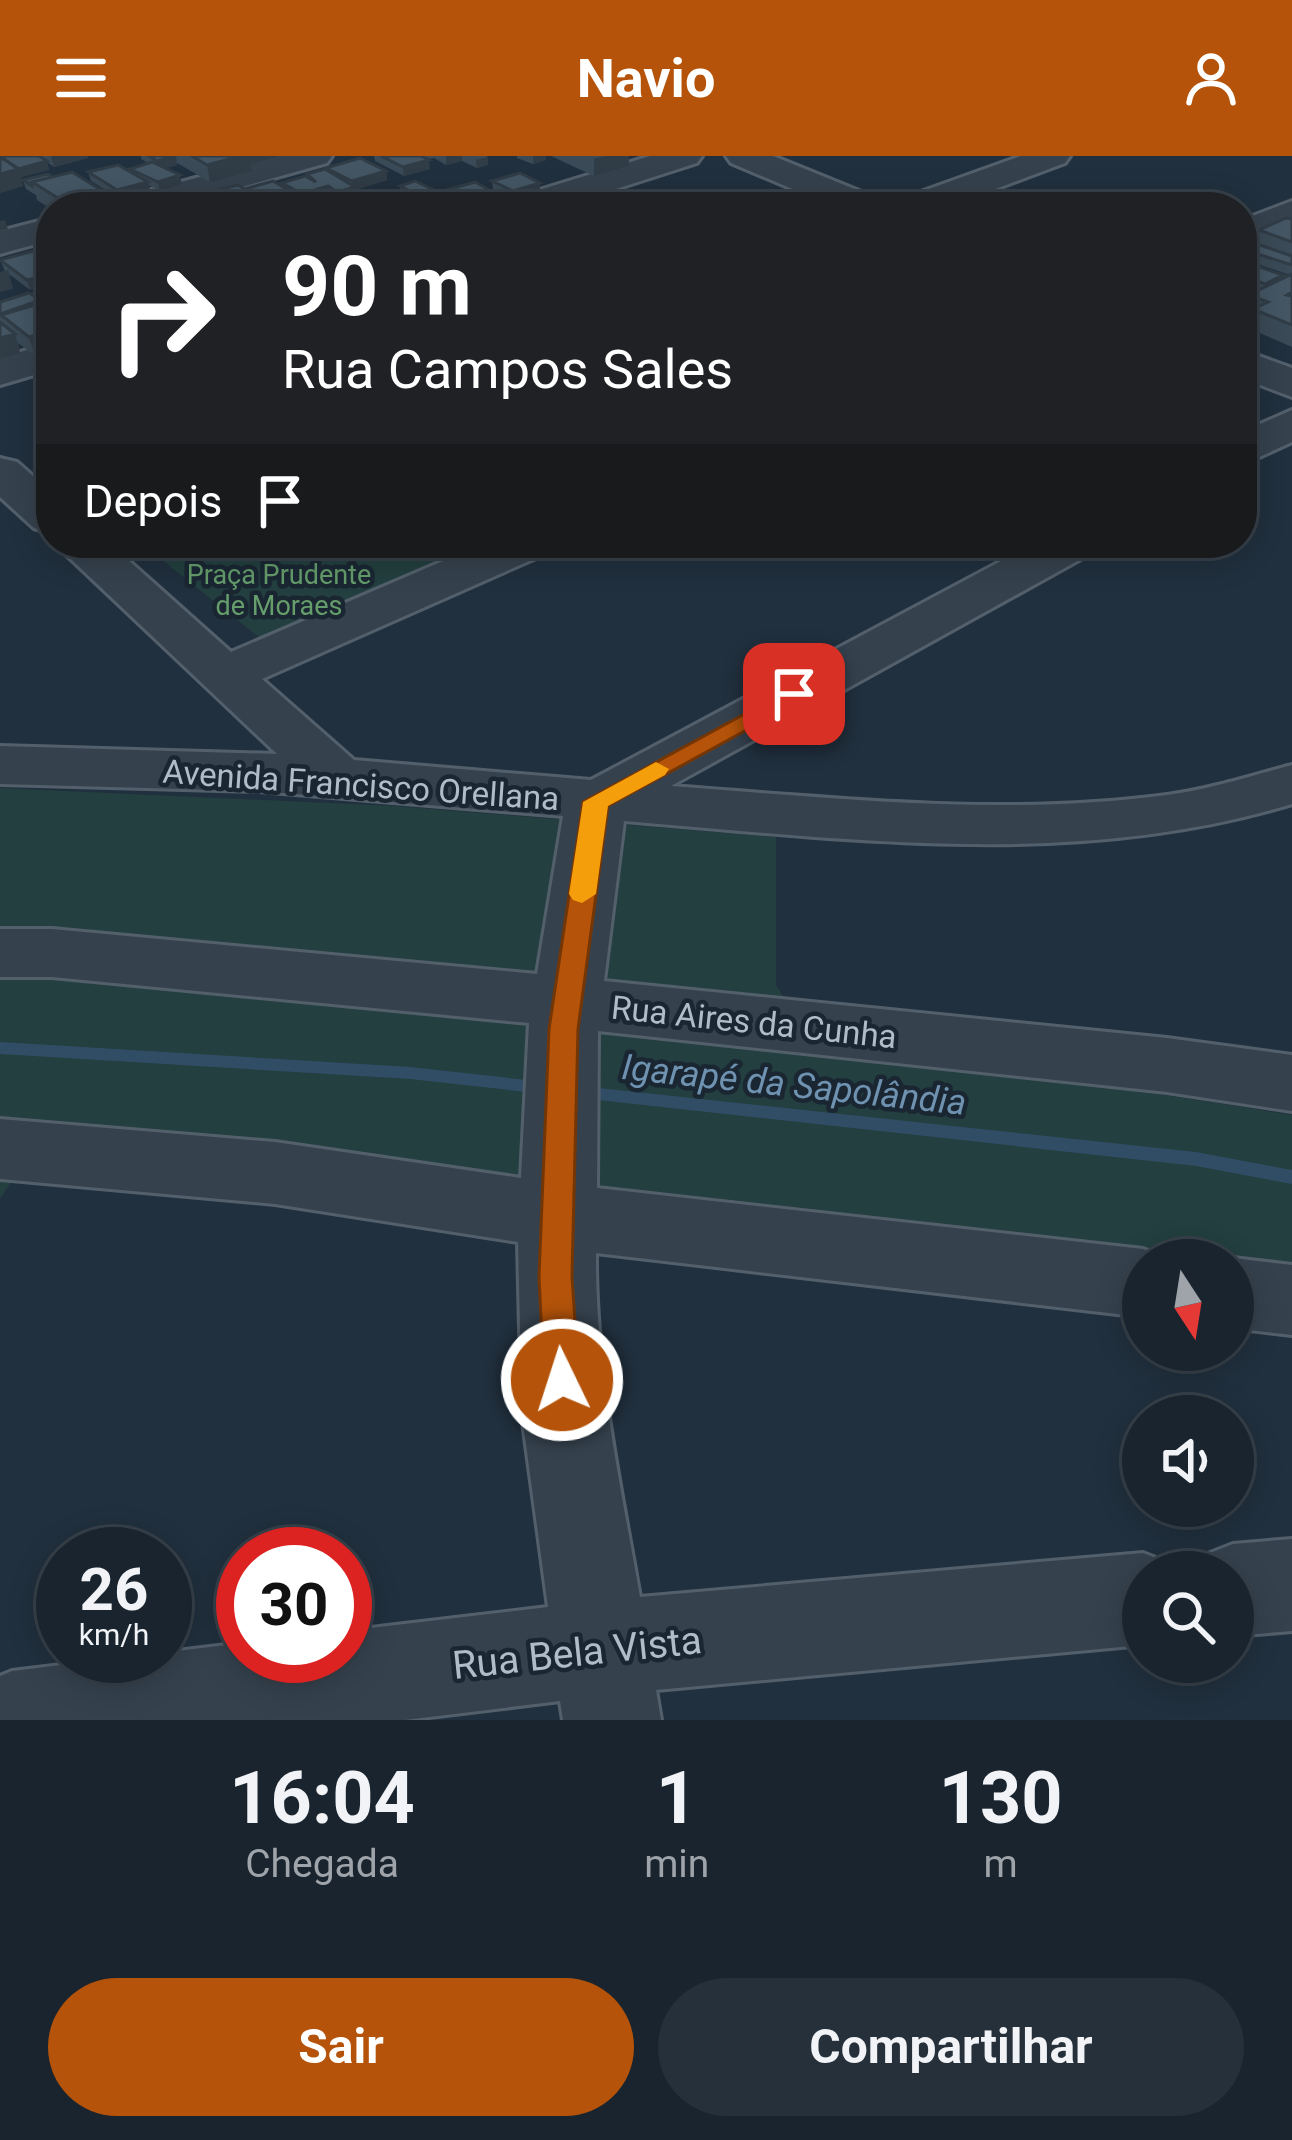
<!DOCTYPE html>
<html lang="pt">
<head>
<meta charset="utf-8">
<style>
  :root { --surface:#19242e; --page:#26303a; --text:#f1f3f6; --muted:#9fa4aa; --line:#37414a; --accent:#b45309 }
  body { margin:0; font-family:Roboto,sans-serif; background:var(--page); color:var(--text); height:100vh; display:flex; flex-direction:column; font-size:45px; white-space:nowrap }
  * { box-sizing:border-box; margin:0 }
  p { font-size:39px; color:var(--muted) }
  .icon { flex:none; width:66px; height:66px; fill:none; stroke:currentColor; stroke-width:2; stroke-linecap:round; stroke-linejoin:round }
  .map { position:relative; height:1564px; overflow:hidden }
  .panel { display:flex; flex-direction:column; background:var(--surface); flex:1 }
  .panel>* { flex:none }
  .guide { position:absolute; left:36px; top:36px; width:1221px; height:366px; border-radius:48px; box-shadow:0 6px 30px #0003,0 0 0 3px var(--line); background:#202124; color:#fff; overflow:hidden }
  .needle { width:78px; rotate:168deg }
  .fabs { position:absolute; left:1122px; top:1083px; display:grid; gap:24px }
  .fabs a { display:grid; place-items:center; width:132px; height:132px; border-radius:50%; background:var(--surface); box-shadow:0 6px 30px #0003,0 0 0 3px var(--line); font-size:60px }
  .speed { position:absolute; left:36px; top:1371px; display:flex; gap:24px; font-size:60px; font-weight:700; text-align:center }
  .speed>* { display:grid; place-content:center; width:156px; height:156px; border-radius:50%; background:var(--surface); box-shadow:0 6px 30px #0003,0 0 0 3px var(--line); line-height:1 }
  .speed small { font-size:30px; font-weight:400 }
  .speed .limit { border:18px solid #d22; background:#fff; color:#111 }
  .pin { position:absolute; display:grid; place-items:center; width:102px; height:102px; color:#fff; margin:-51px; border-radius:24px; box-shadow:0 6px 18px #0006 }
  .me { position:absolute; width:132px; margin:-66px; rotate:356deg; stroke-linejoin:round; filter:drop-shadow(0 0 9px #0008) }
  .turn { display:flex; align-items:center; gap:42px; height:252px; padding:0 48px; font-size:54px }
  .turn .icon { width:156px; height:156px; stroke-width:2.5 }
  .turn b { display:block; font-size:84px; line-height:102px }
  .then { display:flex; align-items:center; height:114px; padding:0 48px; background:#0003; gap:24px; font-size:45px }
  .eta { display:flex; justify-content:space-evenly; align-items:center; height:204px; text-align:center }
  .eta b { font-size:72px; font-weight:700; line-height:84px }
  .cta { display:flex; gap:24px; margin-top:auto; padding:24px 48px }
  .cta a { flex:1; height:138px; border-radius:72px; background:var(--accent); color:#fff; font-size:48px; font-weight:700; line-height:138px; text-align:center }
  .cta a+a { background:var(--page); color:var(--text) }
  header { display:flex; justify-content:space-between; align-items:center; height:156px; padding:0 48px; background:var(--accent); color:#fff; font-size:54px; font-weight:700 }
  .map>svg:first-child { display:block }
</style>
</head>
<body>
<header><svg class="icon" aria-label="menu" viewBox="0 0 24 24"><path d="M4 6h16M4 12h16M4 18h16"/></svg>Navio<svg class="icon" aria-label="person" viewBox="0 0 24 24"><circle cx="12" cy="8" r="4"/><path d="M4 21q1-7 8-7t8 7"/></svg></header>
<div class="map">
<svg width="1292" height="1564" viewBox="0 0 1292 1564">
  <rect width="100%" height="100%" fill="#21303e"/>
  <path fill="#233f3f" d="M 141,387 L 512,387 L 271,491 Z
    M 0,632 L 394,650 L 776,681 L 776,829 L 811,883 L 1292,959 L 1292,1120 L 1233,1104 L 1160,1104 L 46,974 L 0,1043 Z"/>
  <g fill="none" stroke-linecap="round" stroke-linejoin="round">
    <path fill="#314d65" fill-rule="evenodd" d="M 0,886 L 410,911 L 545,926 L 551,928 L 553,932 L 551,936 L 545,938 L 410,923 L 0,898 Z
      M 580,930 L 1196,996 L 1292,1014 L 1292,1028 L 1196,1010 L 580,942 L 574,940 L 572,936 L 574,932 Z"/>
    <defs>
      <path id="minor" d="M 277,0 L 332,0 L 327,7 L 171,51 L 113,51 L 118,43 Z
        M 650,0 L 702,0 L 697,7 L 560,51 L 505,51 L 510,43 Z
        M 726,0 L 773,0 L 879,43 L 884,51 L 835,51 L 731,7 Z
        M 1021,0 L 1070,0 L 1065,7 L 947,51 L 896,51 L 901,43 Z
        M 1292,45 L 1292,69 L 1242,89 L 1242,64 Z
        M 51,62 L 51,84 L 0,98 L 0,75 Z
        M 51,187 L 51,214 L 0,229 L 0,202 Z
        M 1242,194 L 1292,212 L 1292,241 L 1242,222 Z
        M 1292,254 L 1292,286 L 1242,309 L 1242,276 Z
        M 0,302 L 17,306 L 51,336 L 51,377 L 34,372 L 0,341 Z
        M 54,387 L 109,387 L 231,496 L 485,387 L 552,387 L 545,398 L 262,523 L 354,604 L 591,624 L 1035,387 L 1097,387 L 1090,398 L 671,630 C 835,642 1003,661 1167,639 C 1210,633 1250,620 1292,609 L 1292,648 C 1075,714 846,683 624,665 L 604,825 L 1167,882 L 1292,899 L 1292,955 L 1167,936 L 598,875 L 597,1032 L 1143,1093 L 1172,1104 L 1143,1104 L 1143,1161 L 596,1097 C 595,1212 620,1327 640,1441 L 1143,1397 L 1176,1410 L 1178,1416 L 1143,1416 L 1143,1489 L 656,1534 L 661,1564 L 563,1564 L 560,1545 L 405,1564 L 0,1564 L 0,1520 L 12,1515 L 243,1487 L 243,1500 L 345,1500 L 345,1475 L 548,1451 L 522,1259 L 518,1086 L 275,1048 L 0,1023 L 0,963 L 275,986 L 521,1022 L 529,867 L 52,821 L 0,821 L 0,773 L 52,773 L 537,818 L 563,660 L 259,635 L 0,628 L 0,590 L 277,598 Z
        M 1233,1102 L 1292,1109 L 1292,1179 L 1233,1172 L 1233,1104 L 1228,1104 Z
        M 1292,1383 L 1292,1475 L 1233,1480 L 1233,1416 L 1194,1416 L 1200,1401 L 1233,1388 Z"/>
    </defs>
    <use href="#minor" stroke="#53606c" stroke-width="6"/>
    <use href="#minor" fill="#35424e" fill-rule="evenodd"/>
  </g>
  <path fill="#3a4a56" d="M 39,0 L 88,0 L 88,2 L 54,11 L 47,6 L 49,14 L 21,21 L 23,30 L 0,37 Z
    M 141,0 L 279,0 L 251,8 L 252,15 L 210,26 L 177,7 L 177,9 L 166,12 L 182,28 L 160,35 L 148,29 L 150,35 L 120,43 L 91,25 L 88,16 L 131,16 L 130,13 L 148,7 L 141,3 Z
    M 374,0 L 487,0 L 488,9 L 477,12 L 462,5 L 446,9 L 434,2 L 427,3 L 430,13 L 404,20 L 375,5 Z
    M 517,0 L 546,0 L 546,4 L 533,8 L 517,2 Z
    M 551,0 L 629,0 L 629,10 L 594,20 Z
    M 326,12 L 386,15 L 387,24 L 355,34 L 356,40 L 338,45 L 329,39 L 303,47 L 301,46 L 302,50 L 298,51 L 198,51 L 196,39 L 282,30 L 282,27 L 307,21 L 307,18 L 327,14 Z
    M 23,24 L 109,51 L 51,51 L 51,53 L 37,44 L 36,39 L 26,33 Z
    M 492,25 L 540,36 L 513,44 L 493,34 Z
    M 400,30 L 437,45 L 421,49 L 401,39 Z
    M 450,33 L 506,51 L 467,51 L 450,42 Z
    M 1292,63 L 1292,191 L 1248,172 L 1251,161 L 1243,158 L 1248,139 L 1257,135 L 1242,129 L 1242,105 L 1283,119 L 1282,123 L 1290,119 L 1242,103 L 1242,86 L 1256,88 L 1259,74 Z
    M 0,104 L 51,104 L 51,128 L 30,134 L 9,118 L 13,133 Z
    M 51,132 L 51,195 L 35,200 L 18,187 L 20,197 L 0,203 L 0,146 L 35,141 L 34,137 Z"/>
  <path fill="#303c46" d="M 51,0 L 88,0 L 88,2 L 54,11 Z
    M 176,0 L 177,9 L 159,14 L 157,5 Z
    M 241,0 L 279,0 L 251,8 L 252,15 L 210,26 L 207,9 Z
    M 446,0 L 462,0 L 462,5 L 446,9 Z
    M 533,0 L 546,0 L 546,4 L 533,8 Z
    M 605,0 L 629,0 L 629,10 L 594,20 L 594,3 Z
    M 488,1 L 488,9 L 477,12 L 476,4 Z
    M 429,4 L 430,13 L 404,20 L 403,11 Z
    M 47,5 L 49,14 L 21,21 L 23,30 L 0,37 L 0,18 Z
    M 386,15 L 387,24 L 355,34 L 356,40 L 338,45 L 337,36 L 353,31 L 352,25 Z
    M 180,19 L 182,28 L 160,35 L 158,26 Z
    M 148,26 L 150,35 L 120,43 L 117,34 Z
    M 540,27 L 540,36 L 513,44 L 513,35 Z
    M 328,30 L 329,39 L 303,47 L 302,38 Z
    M 436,35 L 437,45 L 421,49 L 420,40 Z
    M 106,37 L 109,51 L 67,51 L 66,47 Z
    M 300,41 L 302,50 L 267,51 Z
    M 506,43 L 506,51 L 481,51 L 481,50 Z
    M 5,64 L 8,73 L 0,75 L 0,65 Z
    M 8,114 L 13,133 L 0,136 L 0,116 Z
    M 51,118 L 51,128 L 30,134 L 27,124 Z
    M 51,174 L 51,195 L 35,200 L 29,181 Z
    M 15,178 L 20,197 L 0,203 L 0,182 Z"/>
  <path fill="#445664" stroke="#303c46" stroke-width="3" d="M 0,0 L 39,0 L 47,5 L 18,13 Z
    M 149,0 L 176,0 L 157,5 Z
    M 192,0 L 241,0 L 207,9 Z
    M 381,0 L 421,0 L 429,4 L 403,11 Z
    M 0,1 L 19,13 L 0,18 Z
    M 360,2 L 386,15 L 352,25 L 326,12 Z
    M 152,6 L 180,19 L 158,26 L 130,13 Z
    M 118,9 L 148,26 L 117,34 L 88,16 Z
    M 325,13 L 355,31 L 337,36 L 328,30 L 302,38 L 282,27 L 305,20 L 316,26 L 307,18 Z
    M 72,16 L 106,37 L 66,47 L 32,26 Z
    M 520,17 L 540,27 L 513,35 L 492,25 Z
    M 48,18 L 52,21 L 32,26 L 32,30 L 23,24 Z
    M 273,25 L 300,41 L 267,50 L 266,46 L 245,33 Z
    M 415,25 L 436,35 L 420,40 L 400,30 Z
    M 475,26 L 506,43 L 481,50 L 450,33 Z
    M 238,29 L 266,46 L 247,51 L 213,51 L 196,39 Z
    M 379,36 L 388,41 L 384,42 L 377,39 L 340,48 Z
    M 377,39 L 401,51 L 340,50 Z
    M 1286,62 L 1292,63 L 1292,86 L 1259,74 Z
    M 1245,84 L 1292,100 L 1292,109 L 1242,93 L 1242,86 Z
    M 37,94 L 51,104 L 51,118 L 27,124 L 0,104 Z
    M 1242,105 L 1283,119 L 1265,128 L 1242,119 Z
    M 1292,118 L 1292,136 L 1287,139 L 1292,140 L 1292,169 L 1253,153 L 1268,146 L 1248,139 Z
    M 51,132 L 50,146 L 46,146 L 34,137 Z
    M 29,137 L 41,144 L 0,158 L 0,146 Z
    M 48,145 L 51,147 L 51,174 L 29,181 L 1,159 Z
    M 0,166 L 15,178 L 0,182 Z"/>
  <path fill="#b45309" stroke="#753606" stroke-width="3" d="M 794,531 L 806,538 L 803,543 L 608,650 L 578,873 L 572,1121 L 579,1224 L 574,1235 L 562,1240 L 549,1235 L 544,1224 L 539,1121 L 549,873 L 583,646 Z"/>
  <path fill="#f59e0b" d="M 656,606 L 669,613 L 665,619 L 608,650 L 596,738 L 582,747 L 573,744 L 569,738 L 583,646 Z"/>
  <g text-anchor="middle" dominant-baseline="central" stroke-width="9" stroke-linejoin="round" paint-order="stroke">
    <g font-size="27" fill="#659d6b" stroke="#1a2733">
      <text x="279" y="419">Praça Prudente<tspan x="279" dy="31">de Moraes</tspan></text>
    </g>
    <g font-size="33" fill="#b0bdc9" stroke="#1a2733">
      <text transform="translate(361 629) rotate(4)">Avenida Francisco Orellana</text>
      <text transform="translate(754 866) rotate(6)">Rua Aires da Cunha</text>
    </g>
    <g font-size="36" font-style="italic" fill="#6e92b0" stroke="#1a2733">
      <text transform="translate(794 929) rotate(6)">Igarapé da Sapolândia</text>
    </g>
    <g font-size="39" fill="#b0bdc9" stroke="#1a2733">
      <text transform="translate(577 1497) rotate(-6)">Rua Bela Vista</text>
    </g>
  </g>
</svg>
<div class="fabs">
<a><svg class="needle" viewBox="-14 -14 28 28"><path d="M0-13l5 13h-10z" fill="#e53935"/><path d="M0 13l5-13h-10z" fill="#9fa4aa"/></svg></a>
<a><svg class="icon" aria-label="sound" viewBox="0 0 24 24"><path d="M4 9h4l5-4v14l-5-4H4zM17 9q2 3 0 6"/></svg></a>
<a><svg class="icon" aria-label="search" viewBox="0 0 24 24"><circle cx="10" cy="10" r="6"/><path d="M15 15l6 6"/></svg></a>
</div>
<div class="speed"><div>26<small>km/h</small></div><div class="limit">30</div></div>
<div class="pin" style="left:794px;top:538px;background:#d93025"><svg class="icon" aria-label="arrive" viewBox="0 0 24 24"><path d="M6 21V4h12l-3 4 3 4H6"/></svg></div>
<svg class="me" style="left:562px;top:1224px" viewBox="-20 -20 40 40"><circle r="17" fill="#b45309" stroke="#fff" stroke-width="3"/><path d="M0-11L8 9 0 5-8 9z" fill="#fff"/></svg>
<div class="guide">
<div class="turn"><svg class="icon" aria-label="right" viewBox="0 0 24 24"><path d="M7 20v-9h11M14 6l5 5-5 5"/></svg><div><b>90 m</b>Rua Campos Sales</div></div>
<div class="then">Depois<svg class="icon" aria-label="arrive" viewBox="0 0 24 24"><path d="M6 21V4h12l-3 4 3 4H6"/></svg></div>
</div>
</div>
<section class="panel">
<div class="eta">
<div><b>16:04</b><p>Chegada</p></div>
<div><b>1</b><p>min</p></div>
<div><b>130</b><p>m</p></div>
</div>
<div class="cta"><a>Sair</a><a>Compartilhar</a></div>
</section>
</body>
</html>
